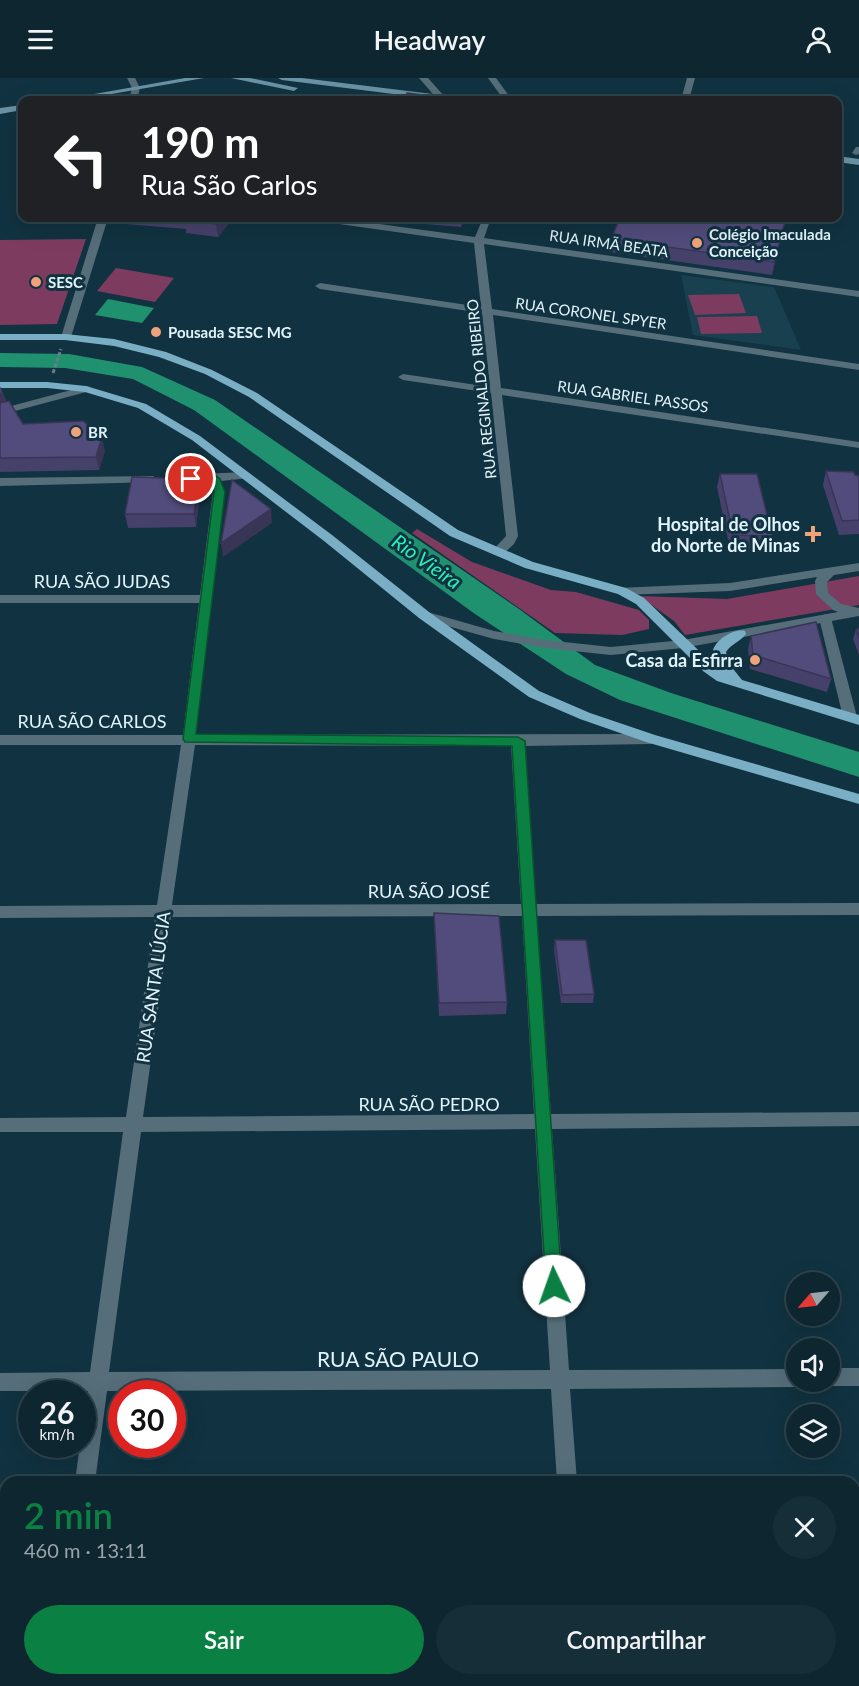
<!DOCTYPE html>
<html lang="pt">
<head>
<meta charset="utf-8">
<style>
  :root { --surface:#0d2630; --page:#162e38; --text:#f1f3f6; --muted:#9aa5ab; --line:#2d434c; --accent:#0b8043 }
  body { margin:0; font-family:Lato,sans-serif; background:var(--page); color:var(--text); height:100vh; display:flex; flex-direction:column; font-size:22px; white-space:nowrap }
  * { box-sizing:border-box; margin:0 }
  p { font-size:20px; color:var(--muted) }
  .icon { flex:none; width:33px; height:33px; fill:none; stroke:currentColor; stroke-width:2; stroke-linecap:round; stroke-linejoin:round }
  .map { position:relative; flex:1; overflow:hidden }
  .side { position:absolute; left:0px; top:1398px; width:860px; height:210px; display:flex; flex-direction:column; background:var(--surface); border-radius:18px 18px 0 0; box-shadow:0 6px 24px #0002,0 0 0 2px var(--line) }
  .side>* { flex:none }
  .guide { position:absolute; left:18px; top:18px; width:824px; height:126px; border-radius:12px; box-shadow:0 6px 24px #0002,0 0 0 2px var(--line); background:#202124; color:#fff; overflow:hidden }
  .needle { width:39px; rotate:242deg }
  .tools { position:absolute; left:786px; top:1194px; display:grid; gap:12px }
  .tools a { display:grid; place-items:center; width:54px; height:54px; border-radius:50%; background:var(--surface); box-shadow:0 6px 24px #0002,0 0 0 2px var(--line); font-size:30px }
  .speed { position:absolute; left:18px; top:1302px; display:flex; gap:12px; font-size:30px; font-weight:700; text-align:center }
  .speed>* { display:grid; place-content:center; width:78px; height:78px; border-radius:50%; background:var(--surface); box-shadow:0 6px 24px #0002,0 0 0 2px var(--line); line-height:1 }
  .speed small { font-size:15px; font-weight:400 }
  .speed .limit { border:9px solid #d22; background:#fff; color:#111 }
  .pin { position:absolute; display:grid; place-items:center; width:51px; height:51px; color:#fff; margin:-26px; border:3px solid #fff; border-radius:50%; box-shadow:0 2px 6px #0007 }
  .me { position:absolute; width:66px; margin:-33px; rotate:357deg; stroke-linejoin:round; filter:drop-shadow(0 0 4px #0008) }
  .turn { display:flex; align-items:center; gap:21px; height:126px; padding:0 24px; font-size:27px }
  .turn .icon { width:78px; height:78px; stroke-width:2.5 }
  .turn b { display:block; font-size:42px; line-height:51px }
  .round { display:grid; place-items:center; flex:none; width:63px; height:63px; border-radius:32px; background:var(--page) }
  .headline { display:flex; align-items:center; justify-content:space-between; height:102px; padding:0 24px }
  h1 { font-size:36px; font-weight:600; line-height:45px; color:var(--accent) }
  .button { display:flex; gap:12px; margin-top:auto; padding:12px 24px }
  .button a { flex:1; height:69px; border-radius:36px; background:var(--accent); color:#fff; font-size:24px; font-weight:600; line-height:69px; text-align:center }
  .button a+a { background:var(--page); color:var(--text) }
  header { display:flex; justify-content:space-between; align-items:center; height:78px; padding:0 24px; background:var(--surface); font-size:27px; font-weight:600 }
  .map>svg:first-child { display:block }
</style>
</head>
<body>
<header><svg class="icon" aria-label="menu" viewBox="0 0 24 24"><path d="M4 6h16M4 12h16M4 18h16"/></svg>Headway<svg class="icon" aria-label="person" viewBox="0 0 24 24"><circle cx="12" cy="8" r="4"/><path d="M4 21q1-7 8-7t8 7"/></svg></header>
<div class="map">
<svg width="859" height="1608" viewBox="0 0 859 1608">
  <rect width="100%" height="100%" fill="#113240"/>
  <path fill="#18404f" d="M 681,197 L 774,209 L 801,272 L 693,257 Z"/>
  <path fill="#7d3b60" d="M 86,161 L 57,246 L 0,247 L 0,162 Z
    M 116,190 L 174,200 L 155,224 L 97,213 Z
    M 739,216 L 746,235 L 695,237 L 688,217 Z
    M 757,238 L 762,255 L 701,256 L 697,239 Z
    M 417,451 L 472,484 L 551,512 L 576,514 L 639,532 L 649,542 L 649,551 L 622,557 L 555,555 L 412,455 Z
    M 859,498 L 859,527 L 685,557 L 674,543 L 639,518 L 727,521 Z"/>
  <path fill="#20916f" d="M 108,221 L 154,230 L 142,245 L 95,237 Z
    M 0,275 L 69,276 L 142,289 L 215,322 L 519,531 L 595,587 L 671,615 L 859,674 L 859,699 L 620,622 L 566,596 L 475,536 L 194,332 L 133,301 L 65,290 L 0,289 Z"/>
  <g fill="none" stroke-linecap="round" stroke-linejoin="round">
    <path stroke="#65808c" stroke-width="3" stroke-dasharray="4 2" stroke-linecap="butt" d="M 53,295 L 61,271"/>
    <path fill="#556e7a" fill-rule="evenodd" d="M 856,69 L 859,69 L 859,76 L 856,77 L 852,75 Z"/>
    <path fill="#556e7a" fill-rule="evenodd" d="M 127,0 L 135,0 L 140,10 L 137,22 L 129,22 L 132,10 Z
      M 419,0 L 428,0 L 444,18 L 444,22 L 438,22 Z
      M 488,0 L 496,0 L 512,22 L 504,22 Z
      M 687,0 L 695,0 L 689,22 L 681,22 Z
      M 98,140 L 108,140 L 71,259 L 62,261 L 61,259 Z
      M 313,140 L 335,140 L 475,159 L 483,140 L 491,140 L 484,160 L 859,213 L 859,219 L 484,166 L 492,231 L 859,286 L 859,292 L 493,237 L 501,310 L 859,364 L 859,370 L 502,317 L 518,458 L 514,466 L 502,477 L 494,477 L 494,471 L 506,458 L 491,315 L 403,302 L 398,299 L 403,296 L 490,309 L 482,235 L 320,211 L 315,208 L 320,205 L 481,229 L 474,165 L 318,143 Z
      M 86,308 L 90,309 L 90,313 L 0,337 L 0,331 Z
      M 246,394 L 252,398 L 250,400 L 221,403 L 225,413 L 196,657 L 651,656 L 658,661 L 651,666 L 525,668 L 536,826 L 859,825 L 859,837 L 537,838 L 551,1036 L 859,1034 L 859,1048 L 552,1051 L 569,1292 L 796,1291 L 796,1304 L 804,1304 L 803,1307 L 796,1309 L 570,1311 L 577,1404 L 557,1404 L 551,1311 L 107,1313 L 95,1404 L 75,1404 L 80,1366 L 82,1366 L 88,1313 L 0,1313 L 0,1295 L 90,1294 L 123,1054 L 0,1054 L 0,1040 L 126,1039 L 155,839 L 0,840 L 0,828 L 157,827 L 181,667 L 0,667 L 0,657 L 183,657 L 199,525 L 0,525 L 0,517 L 200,517 L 213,413 L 210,403 L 177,405 L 171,401 L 177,397 ZM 195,667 L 511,668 L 521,826 L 172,827 ZM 522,838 L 534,1036 L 143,1039 L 171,839 ZM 535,1051 L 550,1292 L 109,1294 L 141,1054 Z
      M 153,398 L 159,402 L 157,404 L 0,408 L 0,400 Z
      M 825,536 L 831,540 L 857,639 L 850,644 L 843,639 L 819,540 Z
      M 830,1290 L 859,1290 L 859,1308 L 830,1308 L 823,1306 L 822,1304 L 830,1304 Z
      M 46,1602 L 68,1602 L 67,1608 L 45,1608 Z
      M 570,1602 L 592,1602 L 593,1608 L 571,1608 Z"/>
    <path fill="#556e7a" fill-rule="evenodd" d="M 859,485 L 859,493 L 834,497 L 827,504 L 828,515 L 841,526 L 859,530 L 859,538 L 683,570 L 611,577 L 545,570 L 494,561 L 419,540 L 418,537 L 424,533 L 494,553 L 545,562 L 611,569 L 683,562 L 838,534 L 833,532 L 816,516 L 815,503 L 817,499 L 730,513 L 622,517 L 618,516 L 616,513 L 618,510 L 730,505 Z"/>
    <path fill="#6a92a4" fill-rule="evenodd" d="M 185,0 L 204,0 L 77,22 L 60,22 Z
      M 231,0 L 250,0 L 298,10 L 294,13 Z
      M 278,0 L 302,0 L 457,19 L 461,22 L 441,22 L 282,2 Z
      M 22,27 L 22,32 L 0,36 L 0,30 Z
      M 837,78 L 859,81 L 859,87 L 837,84 Z"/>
    <path fill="#79aec5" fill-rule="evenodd" d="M 0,256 L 65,256 L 114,261 L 166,274 L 212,292 L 257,315 L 458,452 L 533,484 L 626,510 L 644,520 L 719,592 C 717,587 711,579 713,573 C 715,562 734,550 745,553 L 746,556 C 741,563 731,566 726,574 L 730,587 L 742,602 L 859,637 L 859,647 L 717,603 L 703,593 L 636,526 L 618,516 L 525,490 L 450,458 L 249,319 L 205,296 L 159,279 L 114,268 L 65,262 L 0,262 Z
      M 0,304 L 47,304 L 86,308 L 146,326 L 200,358 L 332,457 L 429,534 L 539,613 L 590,635 L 655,657 L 859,716 L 859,726 L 646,664 L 580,641 L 529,619 L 419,540 L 324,463 L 192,362 L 138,330 L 85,314 L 47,310 L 0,310 Z"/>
  </g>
  <path fill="#46416a" d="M 113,140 L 233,140 L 218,159 L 186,155 L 186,151 L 114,145 Z
    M 389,140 L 466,140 L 461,149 L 389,143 Z
    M 620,140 L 786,140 L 772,197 L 610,174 L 611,161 Z
    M 0,308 L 6,323 L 23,346 L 105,373 L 99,392 L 0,394 Z
    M 826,393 L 859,398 L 859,456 L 839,457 L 823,407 Z
    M 720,396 L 772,458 L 769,472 L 730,471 L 717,409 Z
    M 198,401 L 200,415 L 196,449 L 128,450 L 125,436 Z
    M 859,550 L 859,577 L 853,561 L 856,552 Z
    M 751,558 L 831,601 L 827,614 L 750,591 L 748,571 Z
    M 434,835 L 507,924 L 506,936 L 439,938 Z
    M 555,862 L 594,916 L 593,925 L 561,925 L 554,871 Z"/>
  <path fill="#393556" d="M 221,140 L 233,140 L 218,159 L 216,146 Z
    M 461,140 L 466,140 L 461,149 Z
    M 786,140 L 772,197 L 774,184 Z
    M 3,314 L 7,327 L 0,329 L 0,315 Z
    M 102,359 L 105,373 L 99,392 L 96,379 Z
    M 198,401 L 200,415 L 196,449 L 194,436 Z
    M 271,431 L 272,445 L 223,479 L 221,465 Z"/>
  <path fill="#514c7b" stroke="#393556" stroke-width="1.5" d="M 407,15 L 464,22 L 406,22 Z
    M 186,140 L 221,140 L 216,146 L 185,142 Z
    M 620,140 L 786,140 L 774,184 L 611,161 Z
    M 9,323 L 23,346 L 83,343 L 102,359 L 96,379 L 0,380 L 0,325 Z
    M 826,393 L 854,394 L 855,397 L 859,398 L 859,442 L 842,443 Z
    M 720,396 L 757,396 L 772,458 L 733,457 Z
    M 132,399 L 198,401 L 194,436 L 125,436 Z
    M 232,402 L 271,431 L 221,465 Z
    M 816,544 L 831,601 L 753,577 L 751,558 Z
    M 859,550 L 859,560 L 856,552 Z
    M 434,835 L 499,838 L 507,924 L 439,925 Z
    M 555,862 L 586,862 L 594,916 L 562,917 Z"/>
  <path fill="#0b8043" stroke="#07532c" stroke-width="1.5" d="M 215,397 L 220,401 L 225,414 L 196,656 L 518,659 L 525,663 L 562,1208 L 560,1214 L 554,1216 L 548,1214 L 546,1208 L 512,668 L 185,664 L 183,661 L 214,414 L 211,404 L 191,404 L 186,401 L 191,398 Z"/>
  <g fill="#f0a27a" stroke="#113240" stroke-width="2">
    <circle cx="697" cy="165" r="6"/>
    <circle cx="36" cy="204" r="6"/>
    <circle cx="156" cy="254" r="6"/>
    <circle cx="76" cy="354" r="6"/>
    <path d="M810 447h6v6h6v6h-6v6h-6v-6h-6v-6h6z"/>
    <circle cx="755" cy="582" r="6"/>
  </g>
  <g text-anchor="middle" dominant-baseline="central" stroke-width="6" stroke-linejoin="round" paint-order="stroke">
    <g font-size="15" font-weight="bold" fill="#e1f4fc" stroke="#113240" text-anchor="start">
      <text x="709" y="156">Colégio Imaculada<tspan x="709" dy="17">Conceição</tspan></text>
      <text x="48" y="204">SESC</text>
      <text x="168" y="254">Pousada SESC MG</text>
      <text x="88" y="354">BR</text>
    </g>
    <g font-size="15" fill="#e1f4fc" stroke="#113240">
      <text transform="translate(609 165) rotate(8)">RUA IRMÃ BEATA</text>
      <text transform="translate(591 235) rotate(8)">RUA CORONEL SPYER</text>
      <text transform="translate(481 311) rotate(-96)">RUA REGINALDO RIBEIRO</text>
      <text transform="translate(633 318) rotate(8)">RUA GABRIEL PASSOS</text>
    </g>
    <g font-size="18" font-weight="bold" fill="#e1f4fc" stroke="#113240" text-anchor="end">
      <text x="800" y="446">Hospital de Olhos<tspan x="800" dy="21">do Norte de Minas</tspan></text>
      <text x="743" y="582">Casa da Esfirra</text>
    </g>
    <g font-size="18" fill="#e1f4fc" stroke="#113240">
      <text x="102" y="503">RUA SÃO JUDAS</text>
      <text x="92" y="643">RUA SÃO CARLOS</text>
      <text x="429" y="813">RUA SÃO JOSÉ</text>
      <text transform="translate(153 909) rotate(-82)">RUA SANTA LÚCIA</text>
      <text x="429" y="1026">RUA SÃO PEDRO</text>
    </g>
    <g font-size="20" font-style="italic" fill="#27f1b8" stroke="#113240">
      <text transform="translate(427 483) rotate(35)">Rio Vieira</text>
    </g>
    <g font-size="21" fill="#e1f4fc" stroke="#113240">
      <text x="398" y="1280">RUA SÃO PAULO</text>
    </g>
  </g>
</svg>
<div class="tools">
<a><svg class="needle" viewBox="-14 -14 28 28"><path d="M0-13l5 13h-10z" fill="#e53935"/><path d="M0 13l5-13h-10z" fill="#9aa5ab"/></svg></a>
<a><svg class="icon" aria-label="sound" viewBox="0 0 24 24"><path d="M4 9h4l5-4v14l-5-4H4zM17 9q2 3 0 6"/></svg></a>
<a><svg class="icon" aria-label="layers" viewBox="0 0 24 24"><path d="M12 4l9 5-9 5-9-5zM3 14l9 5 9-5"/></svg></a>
</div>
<div class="speed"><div>26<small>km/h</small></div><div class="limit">30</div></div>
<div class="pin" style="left:191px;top:401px;background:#d93025"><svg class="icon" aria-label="arrive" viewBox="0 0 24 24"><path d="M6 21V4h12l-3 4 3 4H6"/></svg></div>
<svg class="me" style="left:554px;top:1208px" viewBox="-20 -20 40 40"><circle r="19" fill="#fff"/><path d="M0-13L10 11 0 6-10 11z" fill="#0b8043"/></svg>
<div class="guide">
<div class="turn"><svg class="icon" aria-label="left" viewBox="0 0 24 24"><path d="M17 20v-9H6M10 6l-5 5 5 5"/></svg><div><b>190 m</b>Rua São Carlos</div></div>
</div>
<section class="side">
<div class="headline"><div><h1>2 min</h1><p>460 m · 13:11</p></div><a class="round"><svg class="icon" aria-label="close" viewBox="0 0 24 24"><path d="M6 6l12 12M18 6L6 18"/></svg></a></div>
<div class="button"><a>Sair</a><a>Compartilhar</a></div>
</section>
</div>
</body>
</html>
